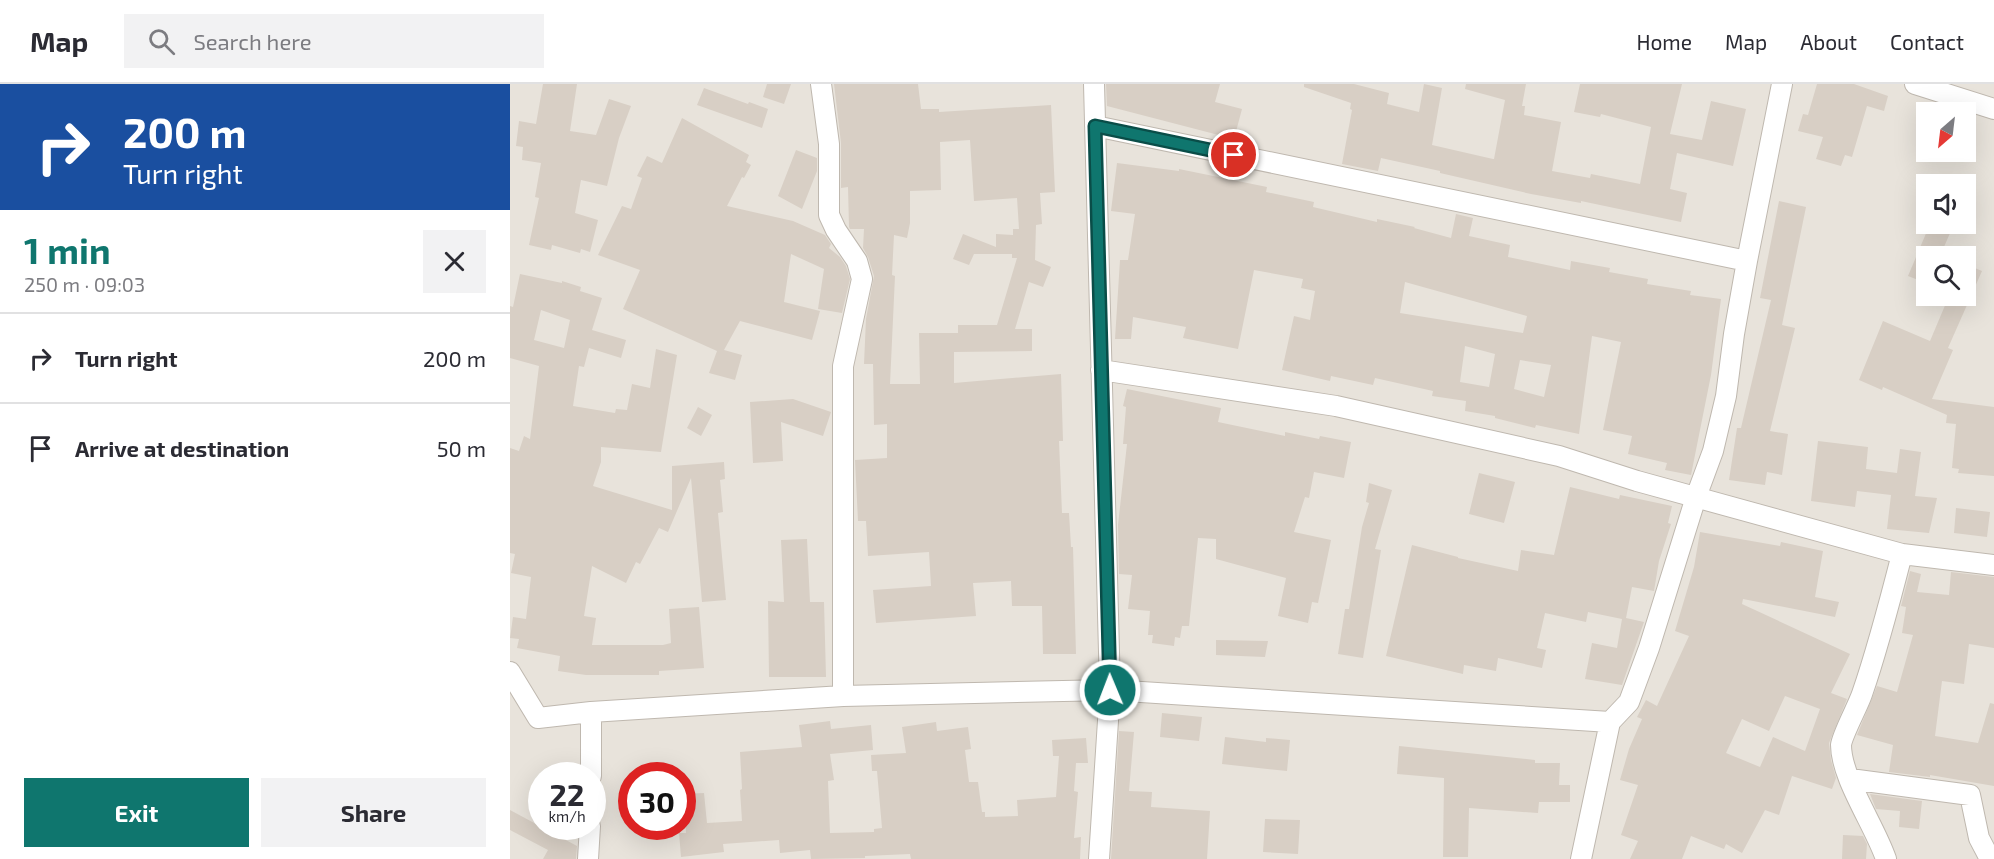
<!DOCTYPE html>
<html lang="en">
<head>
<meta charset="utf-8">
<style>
  :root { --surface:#fff; --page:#f2f2f3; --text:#2b2b33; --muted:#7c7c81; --line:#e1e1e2; --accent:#0f766e }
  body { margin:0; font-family:"Exo 2",sans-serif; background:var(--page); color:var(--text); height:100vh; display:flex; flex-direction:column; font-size:22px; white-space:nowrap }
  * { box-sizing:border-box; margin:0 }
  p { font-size:20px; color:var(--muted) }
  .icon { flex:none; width:33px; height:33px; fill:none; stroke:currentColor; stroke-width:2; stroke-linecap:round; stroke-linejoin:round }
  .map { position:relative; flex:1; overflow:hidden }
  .sheet { display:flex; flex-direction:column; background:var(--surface); width:510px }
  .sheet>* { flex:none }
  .top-card { background:#1a4fa0; color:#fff; overflow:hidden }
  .needle { width:39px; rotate:208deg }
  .fabs { position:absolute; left:1406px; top:18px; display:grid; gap:12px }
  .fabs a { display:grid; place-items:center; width:60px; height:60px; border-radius:0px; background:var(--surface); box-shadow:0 6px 24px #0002; font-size:30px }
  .speed { position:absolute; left:18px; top:678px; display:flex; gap:12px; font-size:30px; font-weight:700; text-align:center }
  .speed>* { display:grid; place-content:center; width:78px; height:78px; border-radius:50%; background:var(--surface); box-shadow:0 6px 24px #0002; line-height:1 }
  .speed small { font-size:15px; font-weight:400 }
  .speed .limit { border:9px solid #d22; background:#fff; color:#111 }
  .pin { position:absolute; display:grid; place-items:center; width:51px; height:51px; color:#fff; margin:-26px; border:3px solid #fff; border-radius:50%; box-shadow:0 2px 6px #0007 }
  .me { position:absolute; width:66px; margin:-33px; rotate:359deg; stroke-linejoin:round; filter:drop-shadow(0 0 4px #0008) }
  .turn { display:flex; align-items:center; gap:21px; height:126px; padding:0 24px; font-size:27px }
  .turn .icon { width:78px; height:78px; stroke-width:2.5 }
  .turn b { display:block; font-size:42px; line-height:51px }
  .round { display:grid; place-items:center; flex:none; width:63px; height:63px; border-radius:0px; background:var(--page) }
  .head { display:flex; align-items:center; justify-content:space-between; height:102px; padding:0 24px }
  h1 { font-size:36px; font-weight:700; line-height:45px; color:var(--accent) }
  .button { display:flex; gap:12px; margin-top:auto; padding:12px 24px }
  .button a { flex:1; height:69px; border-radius:0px; background:var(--accent); color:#fff; font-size:24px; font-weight:700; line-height:69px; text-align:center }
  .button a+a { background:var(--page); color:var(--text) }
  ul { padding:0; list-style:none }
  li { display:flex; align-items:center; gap:18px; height:90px; padding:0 24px; border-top:2px solid var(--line) }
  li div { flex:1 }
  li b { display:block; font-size:22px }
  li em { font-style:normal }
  header { display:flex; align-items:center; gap:36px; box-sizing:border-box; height:84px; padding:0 30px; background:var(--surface); border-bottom:2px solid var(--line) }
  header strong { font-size:28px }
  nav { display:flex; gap:33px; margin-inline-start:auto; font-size:21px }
  .search { width:420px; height:54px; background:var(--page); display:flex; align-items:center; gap:15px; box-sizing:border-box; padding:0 21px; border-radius:0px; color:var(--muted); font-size:22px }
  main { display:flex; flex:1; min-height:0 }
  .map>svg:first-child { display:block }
</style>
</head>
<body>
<header>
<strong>Map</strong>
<div class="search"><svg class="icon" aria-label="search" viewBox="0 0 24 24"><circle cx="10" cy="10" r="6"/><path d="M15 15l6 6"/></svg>Search here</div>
<nav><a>Home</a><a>Map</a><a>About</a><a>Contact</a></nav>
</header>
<main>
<section class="sheet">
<div class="top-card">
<div class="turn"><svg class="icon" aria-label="right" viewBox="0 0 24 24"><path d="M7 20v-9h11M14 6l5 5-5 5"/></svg><div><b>200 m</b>Turn right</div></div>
</div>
<div class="head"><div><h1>1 min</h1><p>250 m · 09:03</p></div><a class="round"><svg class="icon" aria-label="close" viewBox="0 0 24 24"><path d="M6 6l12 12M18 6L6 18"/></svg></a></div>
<ul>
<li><svg class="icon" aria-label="right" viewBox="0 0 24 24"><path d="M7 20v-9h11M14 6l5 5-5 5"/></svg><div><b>Turn right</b></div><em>200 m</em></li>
<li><svg class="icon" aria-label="arrive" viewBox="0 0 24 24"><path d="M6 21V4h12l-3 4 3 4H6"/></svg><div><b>Arrive at destination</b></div><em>50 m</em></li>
</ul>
<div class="button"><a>Exit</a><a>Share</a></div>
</section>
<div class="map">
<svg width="1484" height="775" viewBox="0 0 1484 775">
  <rect width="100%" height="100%" fill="#f4f1ec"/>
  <path fill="#e8e3db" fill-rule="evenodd" d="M 0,0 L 1484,0 L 1484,775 L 0,775 ZM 1416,28 L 1455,28 L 1455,68 L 1416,68 ZM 1416,100 L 1455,100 L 1455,140 L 1416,140 ZM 1416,172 L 1455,172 L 1455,212 L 1416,212 ZM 32,692 L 82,692 L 82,742 L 32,742 ZM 122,692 L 172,692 L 172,742 L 122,742 Z"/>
  <path fill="#d8cfc5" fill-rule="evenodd" d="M 33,0 L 67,0 L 60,47 L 86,51 L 99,15 L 121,22 L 109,54 L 97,102 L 71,96 L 65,129 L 88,136 L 80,168 L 71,165 L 70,169 L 42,161 L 41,166 L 19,161 L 29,114 L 25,113 L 31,79 L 12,76 L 13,63 L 6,62 L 9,37 L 26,40 Z
    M 257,0 L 281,0 L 274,20 L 253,13 Z
    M 324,0 L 408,0 L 411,25 L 429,25 L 429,28 L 541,21 L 545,108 L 530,109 L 532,140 L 526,141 L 525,176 L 541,183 L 533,203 L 519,198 L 505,245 L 522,245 L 522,267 L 444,268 L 444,299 L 551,290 L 553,357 L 549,357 L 552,429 L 559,429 L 561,463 L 563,463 L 566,570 L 533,570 L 532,522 L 502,522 L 501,497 L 463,499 L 466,532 L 366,539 L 363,506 L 421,502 L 419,468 L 358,472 L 356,437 L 348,437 L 345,376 L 377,374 L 377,340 L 364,341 L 363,280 L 354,280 L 356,235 L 364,192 L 358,173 L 353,164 L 354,145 L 340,145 L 339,143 L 338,103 L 331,104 L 331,59 ZM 460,56 L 464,117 L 507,114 L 509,145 L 503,145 L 503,151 L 486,150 L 486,163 L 453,150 L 443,175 L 459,181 L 464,170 L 502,170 L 502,174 L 507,174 L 487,241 L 448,241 L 448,249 L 409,249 L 410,300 L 380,300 L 385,192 L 382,191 L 384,151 L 397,154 L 400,139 L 400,107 L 431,106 L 430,58 Z
    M 596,0 L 710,0 L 705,18 L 732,25 L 724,55 L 597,22 Z
    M 794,0 L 844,0 L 879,9 L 877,20 L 909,28 L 914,0 L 932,4 L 922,61 L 983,75 L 984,75 L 995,16 L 955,5 L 956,0 L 1016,0 L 1012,22 L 1015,22 L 1014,31 L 1051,38 L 1042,87 L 1080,94 L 1081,90 L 1130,100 L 1141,43 L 1091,30 L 1090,33 L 1064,28 L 1070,0 L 1172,0 L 1160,50 L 1192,56 L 1201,17 L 1236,25 L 1223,82 L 1167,69 L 1160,105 L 1177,109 L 1171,138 L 1071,117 L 1071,119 L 1021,110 L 930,89 L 930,87 L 871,74 L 868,87 L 832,80 L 842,26 L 840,25 L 841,19 L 794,3 Z
    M 1307,0 L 1344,0 L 1378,12 L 1374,27 L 1357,22 L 1342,73 L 1335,71 L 1331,82 L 1306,75 L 1313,53 L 1288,47 L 1293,30 L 1298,31 Z
    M 194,4 L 238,20 L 239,18 L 258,25 L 252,44 L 187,21 Z
    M 172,34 L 239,71 L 236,78 L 241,81 L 234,94 L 232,93 L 217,122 L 283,137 L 315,151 L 321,160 L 319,164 L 330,173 L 336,182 L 340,195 L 332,229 L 308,225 L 314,185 L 281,170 L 274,218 L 310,227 L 302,256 L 230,237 L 214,266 L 232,271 L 225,296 L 199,289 L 207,267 L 113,225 L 130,186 L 88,171 L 112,122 L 121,125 L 132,94 L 127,92 L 137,72 L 152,79 Z
    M 286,66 L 307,74 L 307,87 L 292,125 L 268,112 Z
    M 607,79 L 669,87 L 669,85 L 757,103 L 756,108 L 804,118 L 803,123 L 867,138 L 867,135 L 905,143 L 904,144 L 941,154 L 946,130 L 963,134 L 959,152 L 1000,161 L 998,173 L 1060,186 L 1061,177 L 1100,184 L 1099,188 L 1138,195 L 1137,200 L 1181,207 L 1180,211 L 1211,215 L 1201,291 L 1181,391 L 1155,386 L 1157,379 L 1118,370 L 1122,352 L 1093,346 L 1111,258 L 1082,252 L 1069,350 L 1026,341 L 1025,344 L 985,334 L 985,332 L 955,327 L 956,317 L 922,312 L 923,307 L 865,294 L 863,301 L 821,292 L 820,297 L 772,286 L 784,232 L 800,236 L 805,207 L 791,204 L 793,195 L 744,186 L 728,265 L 673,254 L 676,243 L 623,233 L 621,255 L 605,255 L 610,176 L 618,176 L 625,130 L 601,127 ZM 895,198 L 1017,232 L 1013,249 L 890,229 ZM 955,262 L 985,270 L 979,303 L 950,298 ZM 1010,276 L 1041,281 L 1034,313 L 1004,305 Z
    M 1269,117 L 1296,123 L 1272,241 L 1285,244 L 1260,347 L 1278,350 L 1272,391 L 1257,388 L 1255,401 L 1219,396 L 1227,344 L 1231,344 L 1261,216 L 1250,214 Z
    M 1420,140 L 1444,140 L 1430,172 L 1416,172 L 1416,199 L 1398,192 Z
    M 1455,180 L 1472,187 L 1438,264 L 1443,266 L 1422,315 L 1484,323 L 1484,392 L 1448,389 L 1449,385 L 1442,384 L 1446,340 L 1436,339 L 1437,331 L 1373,303 L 1372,306 L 1349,296 L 1373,237 L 1420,257 L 1439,212 L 1455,212 Z
    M 10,190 L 52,199 L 52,197 L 71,203 L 70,207 L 92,214 L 82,246 L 116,256 L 111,274 L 79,264 L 74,283 L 69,282 L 63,322 L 105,329 L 106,325 L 117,326 L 122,300 L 140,304 L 146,265 L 167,271 L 151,368 L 91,363 L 91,378 L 83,402 L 162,426 L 162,382 L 214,378 L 215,395 L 210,396 L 213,428 L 208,429 L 216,516 L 192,518 L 181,394 L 158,448 L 149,444 L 130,480 L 126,478 L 116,499 L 82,482 L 74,532 L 86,534 L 82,561 L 153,561 L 161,559 L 159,525 L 189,523 L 194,584 L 149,587 L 149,591 L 76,591 L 48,587 L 50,572 L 7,564 L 9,555 L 0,554 L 3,533 L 16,535 L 21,493 L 1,489 L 5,470 L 0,469 L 0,364 L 9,367 L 14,352 L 20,355 L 29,282 L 0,274 L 0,222 L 3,223 ZM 31,226 L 60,236 L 54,264 L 24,256 Z
    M 617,305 L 711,324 L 708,338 L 775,352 L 775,348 L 809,355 L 810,352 L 841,358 L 834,394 L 804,388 L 799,414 L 795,413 L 784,448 L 821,456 L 808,519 L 802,518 L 798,539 L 768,532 L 776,494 L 706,475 L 706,455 L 688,454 L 679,542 L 672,542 L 670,554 L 665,553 L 664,562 L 642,559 L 643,551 L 638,551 L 640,527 L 618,525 L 622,491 L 609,490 L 608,441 L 617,360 L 613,360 L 616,323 L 613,322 Z
    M 283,315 L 321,328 L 313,352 L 271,338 L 273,377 L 243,379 L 240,318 Z
    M 188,323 L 202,331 L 191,352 L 177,344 Z
    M 1308,357 L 1358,363 L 1356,385 L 1387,389 L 1390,365 L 1411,368 L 1405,412 L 1427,414 L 1419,449 L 1377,445 L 1381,411 L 1347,407 L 1345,423 L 1301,417 Z
    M 969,389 L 1005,398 L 994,439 L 959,430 Z
    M 859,399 L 882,406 L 865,465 L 871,466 L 853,574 L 828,570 L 835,525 L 839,525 L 852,443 L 859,419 L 856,418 Z
    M 1060,403 L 1109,415 L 1110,411 L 1162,422 L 1158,439 L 1161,440 L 1149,477 L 1144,507 L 1122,503 L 1116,534 L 1134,538 L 1112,601 L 1075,595 L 1082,559 L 1107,564 L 1112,535 L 1078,528 L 1076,538 L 1035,529 L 1027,564 L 1036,566 L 1032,584 L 988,574 L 986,587 L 954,581 L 953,590 L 876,572 L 902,461 L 948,473 L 948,474 L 1008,487 L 1011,466 L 1044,471 Z
    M 1446,424 L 1480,428 L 1477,453 L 1444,449 Z
    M 1190,448 L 1270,462 L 1271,458 L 1313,467 L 1305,513 L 1329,518 L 1325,533 L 1233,515 L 1232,520 L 1340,570 L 1321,609 L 1337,615 L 1319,659 L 1321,676 L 1326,694 L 1322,705 L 1282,692 L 1269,731 L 1255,726 L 1232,769 L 1216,760 L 1214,765 L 1181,752 L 1172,775 L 1120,775 L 1128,757 L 1111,751 L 1128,701 L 1110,696 L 1119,665 L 1132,635 L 1127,633 L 1136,616 L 1147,622 L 1179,552 L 1165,547 L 1184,483 ZM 1275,612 L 1310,625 L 1295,667 L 1263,653 L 1250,683 L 1216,669 L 1232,635 L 1259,647 Z
    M 297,455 L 300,518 L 314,518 L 316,593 L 259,593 L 258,517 L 274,518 L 271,456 Z
    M 1400,487 L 1411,490 L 1407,508 L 1439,511 L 1441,488 L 1484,493 L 1484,564 L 1459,560 L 1454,600 L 1432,597 L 1425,652 L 1468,659 L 1480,619 L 1484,620 L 1484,702 L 1420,691 L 1420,693 L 1379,688 L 1383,661 L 1347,651 L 1367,602 L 1387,608 L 1403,551 L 1392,549 L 1396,523 L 1391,522 Z
    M 706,556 L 758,557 L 755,573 L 706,571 Z
    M 652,629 L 692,633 L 689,657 L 650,653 Z
    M 320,637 L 321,645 L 361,641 L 363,666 L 320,670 L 324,696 L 318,697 L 320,749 L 364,748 L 364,745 L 372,744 L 367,687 L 362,687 L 361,671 L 396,669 L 392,643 L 426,638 L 427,647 L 458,643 L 461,665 L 455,666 L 459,698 L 468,698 L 472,728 L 475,728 L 475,733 L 508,732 L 507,716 L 546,713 L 549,672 L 543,672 L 542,656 L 576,654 L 578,679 L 566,679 L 564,707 L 568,708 L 564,754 L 571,753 L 570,775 L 401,775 L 400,770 L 355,772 L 355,774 L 301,775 L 300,766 L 270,769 L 269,756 L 213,760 L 214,768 L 171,773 L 169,749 L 176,749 L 174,710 L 194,709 L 197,739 L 232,737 L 230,706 L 232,705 L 230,668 L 292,663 L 289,641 Z
    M 609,647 L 624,648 L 619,707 L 642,708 L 641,723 L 700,727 L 697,775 L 601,775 Z
    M 715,653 L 756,658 L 756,654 L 780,656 L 777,687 L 712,680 Z
    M 889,662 L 1025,676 L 1025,679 L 1050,679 L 1049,701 L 1060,701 L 1060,718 L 1029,718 L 1028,729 L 959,724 L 958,773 L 933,773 L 934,694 L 887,690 Z
    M 1360,710 L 1412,717 L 1409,745 L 1389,743 L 1390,727 L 1366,725 Z
    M 0,726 L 67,762 L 66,775 L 33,775 L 38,766 L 0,746 Z
    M 755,735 L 790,736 L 788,770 L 753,768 Z
    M 1333,751 L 1353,752 L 1357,760 L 1356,775 L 1332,775 Z"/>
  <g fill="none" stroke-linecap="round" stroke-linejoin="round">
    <defs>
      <path id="street" d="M 311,0 L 319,60 L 319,131 L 326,146 L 347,177 L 352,195 L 333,282 L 333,612
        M 584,0 L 600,606 L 589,775
        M 1405,0 L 1484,25
        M 585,42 L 1237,177
        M 591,286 L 826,322 L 1049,372 L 1127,397 L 1392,470 L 1484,481
        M 0,588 L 28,634 L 81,628 L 333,612 L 600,606 L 1100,638
        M 81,692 L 81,628
        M 1340,695 L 1460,711 L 1469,754 L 1480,775
        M 78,775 L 80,742
        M 1071,775 L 1100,638 L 1119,618 L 1139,564 L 1186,413 L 1203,367 L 1216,312 L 1224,250 L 1237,177 L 1272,0
        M 1376,775 C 1365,742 1331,694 1331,661 C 1332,651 1348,622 1352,610 C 1368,564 1380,517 1392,470"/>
    </defs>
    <use href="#street" stroke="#bfb8af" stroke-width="22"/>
    <use href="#street" stroke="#fff" stroke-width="20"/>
  </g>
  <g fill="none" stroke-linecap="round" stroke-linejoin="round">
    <defs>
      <path id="route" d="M 600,606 L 585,42 L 724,71"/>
    </defs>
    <use href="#route" stroke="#0a4d48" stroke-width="15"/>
    <use href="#route" stroke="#0f766e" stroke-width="10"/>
  </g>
</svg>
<div class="fabs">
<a><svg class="needle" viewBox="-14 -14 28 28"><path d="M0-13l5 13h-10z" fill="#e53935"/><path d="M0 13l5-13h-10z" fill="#7c7c81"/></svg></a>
<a><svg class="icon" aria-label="sound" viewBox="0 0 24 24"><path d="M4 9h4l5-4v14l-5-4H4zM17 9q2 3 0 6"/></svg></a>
<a><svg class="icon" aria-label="search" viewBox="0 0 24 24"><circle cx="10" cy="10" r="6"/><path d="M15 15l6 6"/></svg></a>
</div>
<div class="speed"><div>22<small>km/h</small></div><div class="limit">30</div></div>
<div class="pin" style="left:724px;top:71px;background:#d93025"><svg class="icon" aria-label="arrive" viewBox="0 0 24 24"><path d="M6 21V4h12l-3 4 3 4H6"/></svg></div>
<svg class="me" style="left:600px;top:606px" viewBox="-20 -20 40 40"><circle r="17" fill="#0f766e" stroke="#fff" stroke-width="3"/><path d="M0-11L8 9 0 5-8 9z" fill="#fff"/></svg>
</div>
</main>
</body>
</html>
